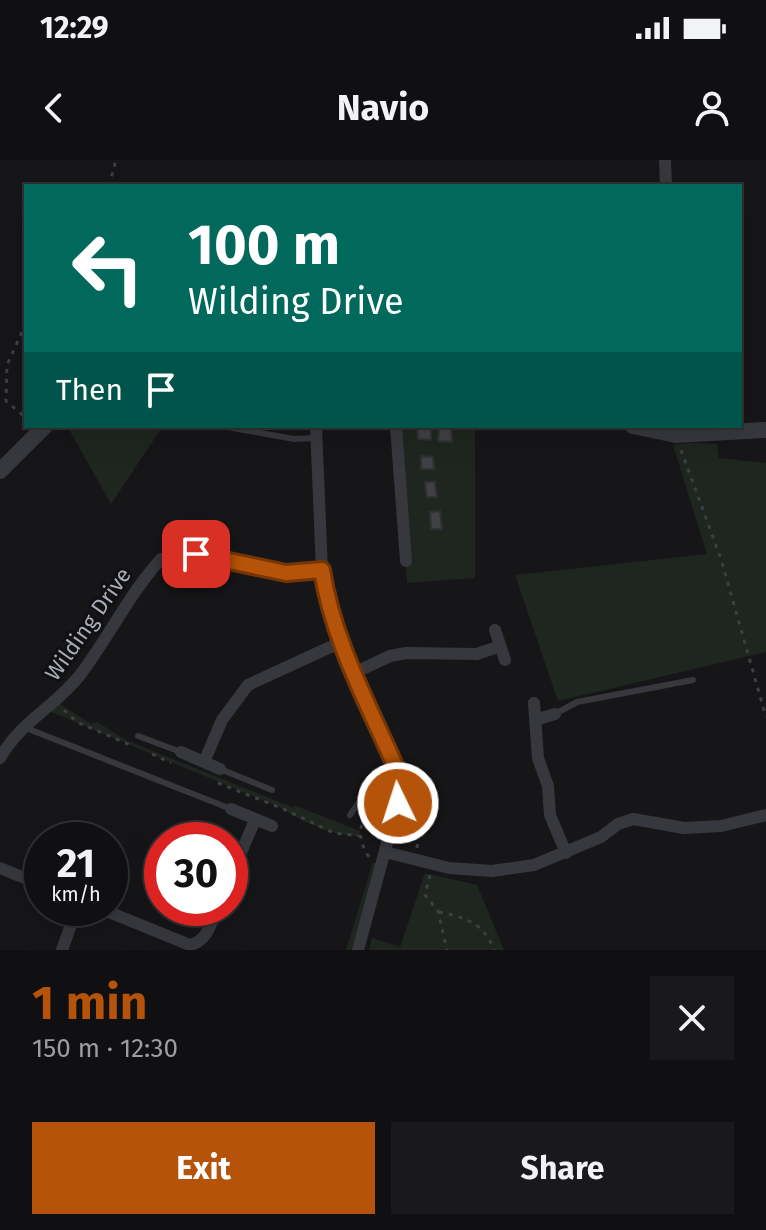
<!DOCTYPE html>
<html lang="en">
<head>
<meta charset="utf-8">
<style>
  :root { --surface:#101012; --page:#19191b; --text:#f1f3f6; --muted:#9c9d9f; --line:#303032; --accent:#b45309 }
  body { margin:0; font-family:"Fira Sans",sans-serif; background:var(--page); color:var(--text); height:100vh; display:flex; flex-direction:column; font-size:30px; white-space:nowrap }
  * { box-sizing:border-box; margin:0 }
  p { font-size:26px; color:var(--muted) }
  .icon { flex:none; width:44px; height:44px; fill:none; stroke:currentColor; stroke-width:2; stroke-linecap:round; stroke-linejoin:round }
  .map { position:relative; height:790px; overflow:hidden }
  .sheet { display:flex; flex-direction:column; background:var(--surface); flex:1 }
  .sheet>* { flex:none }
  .guide { position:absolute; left:24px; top:24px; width:718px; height:244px; border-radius:0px; box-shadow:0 8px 32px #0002,0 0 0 2px var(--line); background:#00695c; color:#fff; overflow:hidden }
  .speed { position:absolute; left:24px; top:662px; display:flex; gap:16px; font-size:40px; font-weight:700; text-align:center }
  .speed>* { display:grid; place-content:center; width:104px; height:104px; border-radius:50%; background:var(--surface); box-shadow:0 8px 32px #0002,0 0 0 2px var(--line); line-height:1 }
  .speed small { font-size:20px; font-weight:400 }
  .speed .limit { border:12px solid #d22; background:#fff; color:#111 }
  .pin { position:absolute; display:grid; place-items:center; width:68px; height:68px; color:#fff; margin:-34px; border-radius:16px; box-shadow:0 4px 12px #0006 }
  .me { position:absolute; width:88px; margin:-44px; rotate:356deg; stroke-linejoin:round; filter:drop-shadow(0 0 6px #0008) }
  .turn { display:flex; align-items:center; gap:28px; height:168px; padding:0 32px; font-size:36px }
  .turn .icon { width:104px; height:104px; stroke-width:2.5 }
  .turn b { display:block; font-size:56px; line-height:68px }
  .then { display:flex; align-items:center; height:76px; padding:0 32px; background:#0003; gap:16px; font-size:30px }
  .round { display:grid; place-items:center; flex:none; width:84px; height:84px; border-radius:0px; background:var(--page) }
  .summary { display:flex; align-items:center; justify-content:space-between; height:136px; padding:0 32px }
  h1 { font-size:48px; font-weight:700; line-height:60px; color:var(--accent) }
  .action { display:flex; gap:16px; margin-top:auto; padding:16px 32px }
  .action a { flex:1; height:92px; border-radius:0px; background:var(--accent); color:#fff; font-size:32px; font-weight:700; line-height:92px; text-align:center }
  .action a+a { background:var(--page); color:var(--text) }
  .status { display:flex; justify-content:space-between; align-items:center; height:56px; padding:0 40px; background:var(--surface); direction:ltr }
  .status svg { height:22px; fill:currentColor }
  header { display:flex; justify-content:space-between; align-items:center; height:104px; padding:0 32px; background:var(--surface); font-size:36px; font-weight:700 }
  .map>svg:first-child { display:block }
</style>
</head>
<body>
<div class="status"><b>12:29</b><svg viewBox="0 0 49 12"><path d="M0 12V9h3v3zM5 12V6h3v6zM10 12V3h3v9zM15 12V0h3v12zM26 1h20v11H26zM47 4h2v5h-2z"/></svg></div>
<header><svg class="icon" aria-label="back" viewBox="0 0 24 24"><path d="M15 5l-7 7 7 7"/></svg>Navio<svg class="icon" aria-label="person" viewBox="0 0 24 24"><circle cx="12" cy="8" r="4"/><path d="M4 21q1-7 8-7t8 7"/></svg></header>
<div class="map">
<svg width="766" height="790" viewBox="0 0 766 790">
  <rect width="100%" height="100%" fill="#161618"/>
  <path fill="#1e261f" d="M 67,266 L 163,266 L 111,344 Z
    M 396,266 L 475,266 L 475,418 L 407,423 Z
    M 691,283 L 717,284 L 719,298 L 766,303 L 766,492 L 558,541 L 515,415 L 707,394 L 673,285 Z
    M 55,541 L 91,564 L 97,562 L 128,581 L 292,647 L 296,646 L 360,671 L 359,676 C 331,676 306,663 281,648 L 44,549 Z
    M 373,702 L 381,706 L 358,790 L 346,790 Z
    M 425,713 L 477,725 L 504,790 L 369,790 L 372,778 L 400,787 Z"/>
  <path fill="#404145" stroke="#303034" stroke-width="2" d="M 417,266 L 431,267 L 431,280 L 418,279 Z
    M 439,267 L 451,268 L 452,282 L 438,281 Z
    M 421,296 L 433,297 L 434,309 L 421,309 Z
    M 425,322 L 435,322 L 437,337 L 427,337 Z
    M 440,351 L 442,369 L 431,369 L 430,352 Z"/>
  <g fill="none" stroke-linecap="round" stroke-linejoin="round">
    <path stroke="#3d3f44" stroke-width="3" stroke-dasharray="4 6" stroke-linecap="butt" d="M 109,26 L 116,0
      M 26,163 L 7,205 L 6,241 L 26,258
      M 681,290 L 721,399 L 766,557
      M 64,550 L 77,562 L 130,585
      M 152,594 L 171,603
      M 218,623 L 281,648 L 334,673 L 359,676
      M 410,647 L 420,663 L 417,688
      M 369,697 C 355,676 358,657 380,643
      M 430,715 L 425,735 L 438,751 L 447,790
      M 439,752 C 466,758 483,762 494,790"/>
    <path stroke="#37383d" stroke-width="6" d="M 228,267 L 294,279 L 315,278
      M 555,554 L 577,542 L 693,520
      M 26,568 L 231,649
      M 138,576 L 181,592
      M 220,609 L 272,630
      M 350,655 L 364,635 L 403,624"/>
    <path stroke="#37383d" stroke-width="12" d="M 665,0 L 666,26
      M 316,266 L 322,410 L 327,444 L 337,478 L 403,624 L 358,790
      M 396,266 L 406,401
      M 495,470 L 505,500
      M 354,513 L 390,496 L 406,493 L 477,494 L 500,486
      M 534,543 L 538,598 L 548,626 L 550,655 L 566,693
      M 535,560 L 555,554
      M 181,592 L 220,609
      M 0,598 C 22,560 55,547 80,515 C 109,477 129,434 161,399 L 196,394 L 286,413 L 322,410
      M 204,602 L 222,560 L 248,525 L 339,483
      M 231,649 L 272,666
      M 385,692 L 449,708 L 492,711 L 534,705 L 601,677 L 618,664 L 633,659 L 684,668 L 721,666 L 766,655
      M 0,708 L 42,725
      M 230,718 L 255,660
      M 99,748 L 190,785 C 208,780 211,764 217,748
      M 62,790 L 77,748"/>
    <path stroke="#37383d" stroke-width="16" d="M 633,266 L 676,275 L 766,270
      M 0,311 L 45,266"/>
  </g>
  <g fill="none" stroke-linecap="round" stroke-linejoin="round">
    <defs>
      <path id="route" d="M 196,394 L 286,413 L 322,410 C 334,487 373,552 403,624 L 398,643"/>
    </defs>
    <use href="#route" stroke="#753606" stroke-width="20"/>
    <use href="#route" stroke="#b45309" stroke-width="14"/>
  </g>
  <g text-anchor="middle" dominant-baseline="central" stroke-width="6" stroke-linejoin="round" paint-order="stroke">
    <g font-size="22" fill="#a8adb8" stroke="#111113">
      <text transform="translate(88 464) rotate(-55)">Wilding Drive</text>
    </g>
  </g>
</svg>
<div class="speed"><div>21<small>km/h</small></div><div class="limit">30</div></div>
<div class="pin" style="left:196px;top:394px;background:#d93025"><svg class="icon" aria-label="arrive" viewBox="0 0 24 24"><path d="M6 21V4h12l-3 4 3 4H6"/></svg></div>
<svg class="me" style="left:398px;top:643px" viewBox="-20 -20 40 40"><circle r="17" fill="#b45309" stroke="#fff" stroke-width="3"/><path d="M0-11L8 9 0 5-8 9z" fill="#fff"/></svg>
<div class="guide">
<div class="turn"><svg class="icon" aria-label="left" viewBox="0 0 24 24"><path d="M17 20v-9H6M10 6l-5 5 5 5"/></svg><div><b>100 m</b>Wilding Drive</div></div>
<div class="then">Then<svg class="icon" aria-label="arrive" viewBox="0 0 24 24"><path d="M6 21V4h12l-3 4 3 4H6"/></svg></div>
</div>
</div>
<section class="sheet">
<div class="summary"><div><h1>1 min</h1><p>150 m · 12:30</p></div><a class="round"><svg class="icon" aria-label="close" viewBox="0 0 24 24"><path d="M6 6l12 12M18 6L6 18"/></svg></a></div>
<div class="action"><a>Exit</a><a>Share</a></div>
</section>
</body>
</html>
